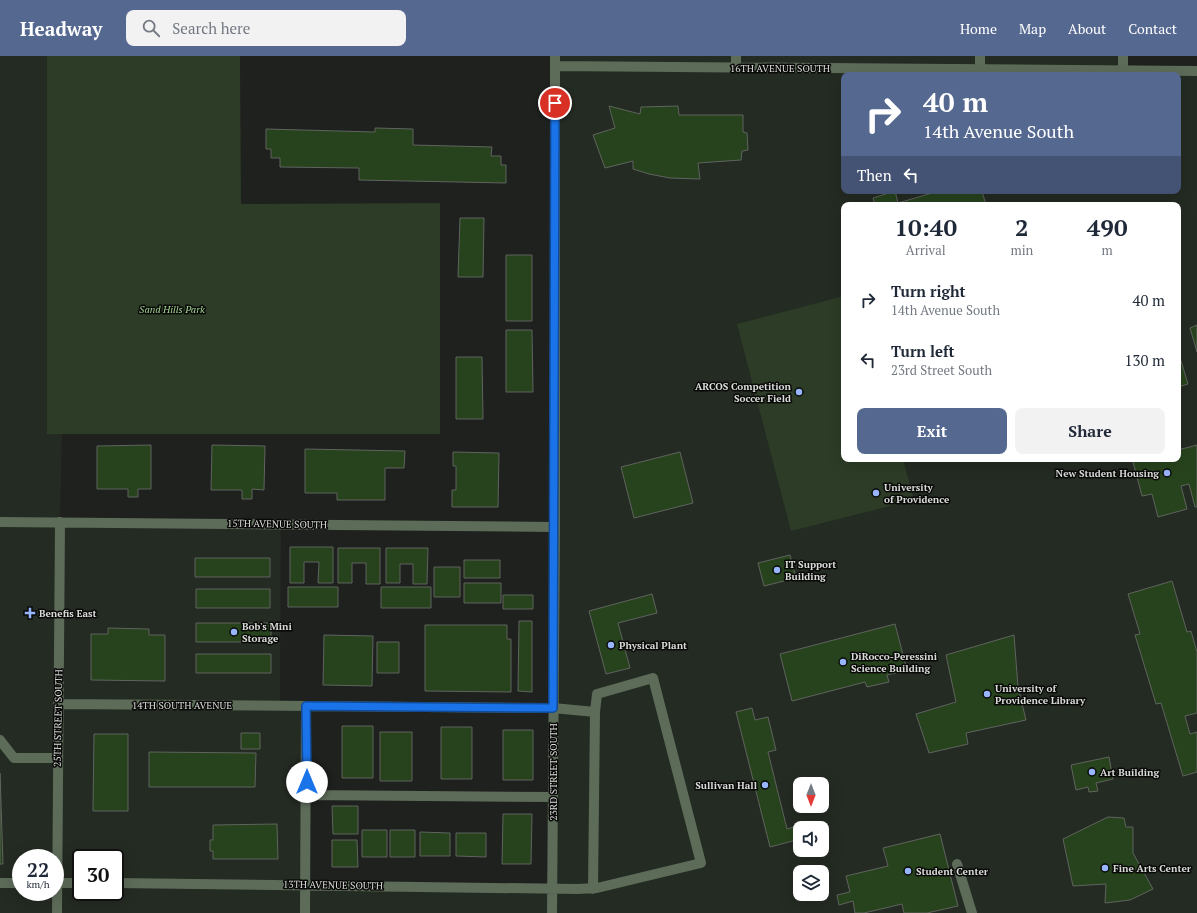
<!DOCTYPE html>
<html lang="en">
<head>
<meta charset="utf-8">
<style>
  :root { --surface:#fff; --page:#f2f2f3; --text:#1f2937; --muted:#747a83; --accent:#556890 }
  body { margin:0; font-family:"PT Serif",serif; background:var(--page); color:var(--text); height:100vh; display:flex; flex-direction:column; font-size:15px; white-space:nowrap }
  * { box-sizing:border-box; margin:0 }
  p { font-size:13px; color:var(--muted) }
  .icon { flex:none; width:22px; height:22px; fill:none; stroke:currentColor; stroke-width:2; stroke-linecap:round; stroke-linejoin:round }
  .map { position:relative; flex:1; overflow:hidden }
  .panel { position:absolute; left:841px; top:146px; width:340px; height:260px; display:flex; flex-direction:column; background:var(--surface); border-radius:8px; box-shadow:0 4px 16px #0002 }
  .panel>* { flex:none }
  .banner { position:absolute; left:841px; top:16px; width:340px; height:122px; border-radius:8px; box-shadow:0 4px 16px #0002; background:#556890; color:#fff; overflow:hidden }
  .needle { width:26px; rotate:180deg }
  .buttons { position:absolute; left:793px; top:721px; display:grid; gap:8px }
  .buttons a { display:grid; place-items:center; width:36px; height:36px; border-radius:8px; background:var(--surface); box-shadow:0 4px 16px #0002; font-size:20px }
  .speed { position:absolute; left:12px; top:793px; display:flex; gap:8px; font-size:20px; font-weight:700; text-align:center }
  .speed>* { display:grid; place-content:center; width:52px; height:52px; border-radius:50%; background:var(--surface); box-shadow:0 4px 16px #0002; line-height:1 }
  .speed small { font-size:10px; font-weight:400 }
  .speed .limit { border:2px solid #111; border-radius:6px; background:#fff; color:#111 }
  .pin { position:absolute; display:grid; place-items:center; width:34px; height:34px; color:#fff; margin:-17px; border:2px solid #fff; border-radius:50%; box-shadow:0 1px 4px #0007 }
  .me { position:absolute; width:44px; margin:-22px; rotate:0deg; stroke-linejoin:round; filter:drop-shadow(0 0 3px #0008) }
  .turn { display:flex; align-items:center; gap:14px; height:84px; padding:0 16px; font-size:18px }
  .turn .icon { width:52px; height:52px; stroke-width:2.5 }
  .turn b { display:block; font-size:28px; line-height:34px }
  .then { display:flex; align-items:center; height:38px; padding:0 16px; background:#0003; gap:8px; font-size:15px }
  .eta { display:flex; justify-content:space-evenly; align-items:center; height:68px; text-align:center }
  .eta b { font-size:24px; font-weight:700; line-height:28px }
  .primary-button { display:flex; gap:8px; margin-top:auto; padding:8px 16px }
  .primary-button a { flex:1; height:46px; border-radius:8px; background:var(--accent); color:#fff; font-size:16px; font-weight:700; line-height:46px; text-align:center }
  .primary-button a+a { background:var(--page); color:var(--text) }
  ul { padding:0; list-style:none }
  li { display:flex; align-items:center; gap:12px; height:60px; padding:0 16px }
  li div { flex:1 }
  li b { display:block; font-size:15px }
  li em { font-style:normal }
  header { display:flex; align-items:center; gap:24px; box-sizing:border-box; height:56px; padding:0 20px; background:var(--accent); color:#fff }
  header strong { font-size:19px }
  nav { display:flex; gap:22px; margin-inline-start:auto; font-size:14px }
  .search { width:280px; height:36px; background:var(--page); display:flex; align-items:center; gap:10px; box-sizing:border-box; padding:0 14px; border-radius:8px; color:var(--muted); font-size:15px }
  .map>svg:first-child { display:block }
</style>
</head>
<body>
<header>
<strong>Headway</strong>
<div class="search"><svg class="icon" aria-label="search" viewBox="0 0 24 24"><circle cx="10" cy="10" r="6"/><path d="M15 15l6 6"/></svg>Search here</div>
<nav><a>Home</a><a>Map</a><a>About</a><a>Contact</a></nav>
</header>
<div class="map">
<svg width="1197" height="857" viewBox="0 0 1197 857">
  <rect width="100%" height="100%" fill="#1e211d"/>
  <path fill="#242b22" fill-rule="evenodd" d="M 0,0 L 47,0 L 47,377 L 62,378 L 60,466 L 281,468 L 280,649 L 306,650 L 305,829 L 552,832 L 555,0 L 1123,0 L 1123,14 L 1197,15 L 1197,857 L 0,857 ZM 844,19 L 1178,19 L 1178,135 L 844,135 ZM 844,149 L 1178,149 L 1178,403 L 844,403 ZM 800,728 L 822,728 L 822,750 L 800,750 ZM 800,772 L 822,772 L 822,794 L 800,794 ZM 21,802 L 55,802 L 55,836 L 21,836 ZM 81,802 L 115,802 L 115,836 L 81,836 ZM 800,816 L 822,816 L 822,838 L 800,838 Z"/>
  <path fill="#2c3c26" d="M 47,0 L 240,0 L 241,148 L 440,147 L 440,378 L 47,378 Z
    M 844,240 L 844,403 L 903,403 L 914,444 L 791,475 L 737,268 Z"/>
  <path fill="#27431d" stroke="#60635f" d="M 609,50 L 640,58 L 641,51 L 678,50 L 679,59 L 743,59 L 743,76 L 747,77 L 748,94 L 742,95 L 741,104 L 698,107 L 700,123 L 670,122 L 649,118 L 633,113 L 633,105 L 605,112 L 593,79 L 615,72 Z
    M 375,72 L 413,73 L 413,89 L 492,91 L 491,100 L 501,100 L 501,109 L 506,109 L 506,127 L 359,124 L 359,112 L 280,111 L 280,102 L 271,102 L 271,93 L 266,93 L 266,73 L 375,76 Z
    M 895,135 L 898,147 L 939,135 L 982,135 L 986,149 L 875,149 L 873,142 Z
    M 460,162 L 484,162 L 483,221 L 458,221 Z
    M 506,199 L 532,199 L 532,265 L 506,265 Z
    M 1197,269 L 1197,296 L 1190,272 Z
    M 506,274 L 532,274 L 533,336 L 506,336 Z
    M 1178,295 L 1188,328 L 1178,331 Z
    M 456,301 L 482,301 L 483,363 L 456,363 Z
    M 151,389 L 151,433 L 138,433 L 138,441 L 128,441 L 128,433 L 97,433 L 97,390 Z
    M 212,389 L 265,390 L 264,434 L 252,433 L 252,443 L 242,443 L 242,434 L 211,434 Z
    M 1197,389 L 1197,451 L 1195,451 L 1189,428 L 1181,430 L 1187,453 L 1158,461 L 1152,438 L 1142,440 L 1133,406 L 1146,403 L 1178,403 L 1178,394 Z
    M 305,393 L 405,395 L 404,412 L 385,412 L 385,444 L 337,444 L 337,437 L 305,437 Z
    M 453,396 L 499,397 L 498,451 L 452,451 L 452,434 L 456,434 L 456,410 L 453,410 Z
    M 680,396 L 693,447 L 634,462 L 621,411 Z
    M 290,491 L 333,491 L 333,527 L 318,527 L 319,506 L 304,506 L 304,527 L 290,527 Z
    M 338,492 L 380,492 L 380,528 L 366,528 L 366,507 L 352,507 L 352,527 L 338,527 Z
    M 386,492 L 428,492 L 427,528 L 413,528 L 413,508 L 400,508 L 400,527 L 386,527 Z
    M 790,499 L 796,522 L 764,530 L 758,507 Z
    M 195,502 L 270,502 L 270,521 L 195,521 Z
    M 464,504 L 500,504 L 500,522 L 464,522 Z
    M 434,511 L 460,511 L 460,541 L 434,541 Z
    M 1172,525 L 1187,576 L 1191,575 L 1197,596 L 1197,657 L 1185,660 L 1190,678 L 1197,676 L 1197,716 L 1183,720 L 1161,647 L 1156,648 L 1135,579 L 1140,578 L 1128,538 Z
    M 464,527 L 501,527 L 501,547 L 464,547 Z
    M 288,531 L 338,531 L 338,551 L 288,551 Z
    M 381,531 L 431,531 L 431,552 L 381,552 Z
    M 196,533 L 270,533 L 270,552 L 196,552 Z
    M 652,538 L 657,557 L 618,567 L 630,612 L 606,618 L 589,555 Z
    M 503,539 L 533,539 L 533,553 L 503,553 Z
    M 519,565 L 532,565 L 532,636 L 518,635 Z
    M 196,567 L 271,567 L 271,586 L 196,586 Z
    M 895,568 L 907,614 L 887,619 L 889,626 L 867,631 L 865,626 L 792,645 L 780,598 Z
    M 425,569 L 507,569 L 507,583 L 511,583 L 511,636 L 425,635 Z
    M 108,572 L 149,573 L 149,579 L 165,579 L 165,625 L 91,624 L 91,578 L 108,578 Z
    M 324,579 L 373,580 L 372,630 L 323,629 Z
    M 1014,579 L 1018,631 L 1026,664 L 966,677 L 968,688 L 929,697 L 916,658 L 956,646 L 946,599 Z
    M 377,586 L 399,586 L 399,617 L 377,617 Z
    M 196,598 L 271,598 L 271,617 L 196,617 Z
    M 752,652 L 755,664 L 768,661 L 776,694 L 768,696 L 787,773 L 797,770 L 800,783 L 770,791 L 736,656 Z
    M 342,670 L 373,670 L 373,722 L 342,722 Z
    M 441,671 L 472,671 L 472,723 L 441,723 Z
    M 503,674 L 533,674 L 533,724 L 503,724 Z
    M 380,676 L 412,676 L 412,725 L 380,725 Z
    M 241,677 L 260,677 L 260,693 L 241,693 Z
    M 94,678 L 128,678 L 128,755 L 93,755 Z
    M 149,696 L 256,697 L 255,731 L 149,731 Z
    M 1109,701 L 1113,723 L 1096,727 L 1098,735 L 1089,736 L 1088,731 L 1076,734 L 1071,709 Z
    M 0,717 L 3,808 L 0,808 Z
    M 332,750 L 358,750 L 358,778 L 333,778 Z
    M 503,758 L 532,758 L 531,808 L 502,808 Z
    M 1108,761 L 1124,762 L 1126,771 L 1133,771 L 1133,797 L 1153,833 L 1130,844 L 1105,847 L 1106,828 L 1073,830 L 1063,783 Z
    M 277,768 L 278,803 L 213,803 L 213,795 L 210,795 L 210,784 L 213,784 L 213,769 Z
    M 362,774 L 387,774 L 387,801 L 362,801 Z
    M 390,774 L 415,774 L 415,801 L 390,801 Z
    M 420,776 L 450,777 L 450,800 L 420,800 Z
    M 456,777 L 486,777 L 486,801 L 456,800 Z
    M 940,778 L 958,850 L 927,857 L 904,857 L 902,848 L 864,857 L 855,857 L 853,845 L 839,849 L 837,839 L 850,836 L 846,820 L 888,810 L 883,792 Z
    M 332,784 L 357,784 L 358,811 L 332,811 Z"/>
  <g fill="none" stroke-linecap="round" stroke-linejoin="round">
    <path stroke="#5d6b59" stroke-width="10" d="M 980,0 L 980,13
      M 1123,0 L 1123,15
      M 555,10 L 1197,15
      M 736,12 L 736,0
      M 0,466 L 555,471
      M 58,648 L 553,652 L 595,656
      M 0,684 L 14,702 L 58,702
      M 307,739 L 553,741
      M 957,808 L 972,857
      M 0,827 L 21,827
      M 55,827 L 81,827
      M 115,827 L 577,833 L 597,832 L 701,807 L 653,622 L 597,638 L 595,656 L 593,833
      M 57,857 L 60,466
      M 305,857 L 306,650
      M 552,857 L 555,471 L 555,0"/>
  </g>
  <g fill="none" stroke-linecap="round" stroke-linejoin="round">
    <defs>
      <path id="route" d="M 307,726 L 306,650 L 553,652 L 555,47"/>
    </defs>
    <use href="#route" stroke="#114b97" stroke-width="10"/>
    <use href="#route" stroke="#1a73e8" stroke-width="7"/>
  </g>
  <g fill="#98b6fd" stroke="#090a08" stroke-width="1.5">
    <circle cx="799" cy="336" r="4"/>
    <circle cx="1167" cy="417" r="4"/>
    <circle cx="876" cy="437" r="4"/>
    <circle cx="777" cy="514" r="4"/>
    <path d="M28 551h4v4h4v4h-4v4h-4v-4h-4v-4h4z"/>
    <circle cx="234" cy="576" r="4"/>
    <circle cx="611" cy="589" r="4"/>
    <circle cx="843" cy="606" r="4"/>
    <circle cx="987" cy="638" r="4"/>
    <circle cx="1092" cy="716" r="4"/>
    <circle cx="765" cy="729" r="4"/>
    <circle cx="1105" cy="812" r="4"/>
    <circle cx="908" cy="815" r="4"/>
  </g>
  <g text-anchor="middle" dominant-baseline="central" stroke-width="3" stroke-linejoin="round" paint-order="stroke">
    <g font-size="10" fill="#dadcda" stroke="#090a08">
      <text x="780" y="12">16TH AVENUE SOUTH</text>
      <text transform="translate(277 468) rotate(1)">15TH AVENUE SOUTH</text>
      <text x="182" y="649">14TH SOUTH AVENUE</text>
      <text transform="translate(58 662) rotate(-89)">25TH STREET SOUTH</text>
      <text transform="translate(553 716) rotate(-90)">23RD STREET SOUTH</text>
      <text transform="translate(333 829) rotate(1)">13TH AVENUE SOUTH</text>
    </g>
    <g font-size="10" font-style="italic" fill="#a2d392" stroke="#090a08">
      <text x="172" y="253">Sand Hills Park</text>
    </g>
    <g font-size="10" font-weight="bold" fill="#dadcda" stroke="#090a08" text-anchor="start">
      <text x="791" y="330" text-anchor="end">ARCOS Competition<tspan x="791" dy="12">Soccer Field</tspan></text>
      <text x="1159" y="417" text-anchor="end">New Student Housing</text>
      <text x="884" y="431">University<tspan x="884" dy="12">of Providence</tspan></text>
      <text x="785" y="508">IT Support<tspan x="785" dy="12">Building</tspan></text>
      <text x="39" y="557">Benefis East</text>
      <text x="242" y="570">Bob's Mini<tspan x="242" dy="12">Storage</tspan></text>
      <text x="619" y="589">Physical Plant</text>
      <text x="851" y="600">DiRocco-Peressini<tspan x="851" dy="12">Science Building</tspan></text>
      <text x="995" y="632">University of<tspan x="995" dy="12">Providence Library</tspan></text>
      <text x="1100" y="716">Art Building</text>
      <text x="757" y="729" text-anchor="end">Sullivan Hall</text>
      <text x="1113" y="812">Fine Arts Center</text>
      <text x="916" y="815">Student Center</text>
    </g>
  </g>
</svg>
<div class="buttons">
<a><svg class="needle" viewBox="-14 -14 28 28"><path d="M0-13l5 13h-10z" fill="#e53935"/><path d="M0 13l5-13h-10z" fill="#747a83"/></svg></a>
<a><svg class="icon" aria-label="sound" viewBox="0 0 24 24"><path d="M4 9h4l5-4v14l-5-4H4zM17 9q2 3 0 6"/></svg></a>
<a><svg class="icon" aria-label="layers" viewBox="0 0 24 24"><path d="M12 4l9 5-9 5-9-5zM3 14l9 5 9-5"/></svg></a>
</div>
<div class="speed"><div>22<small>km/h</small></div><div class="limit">30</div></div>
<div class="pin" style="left:555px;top:47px;background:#d93025"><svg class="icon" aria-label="arrive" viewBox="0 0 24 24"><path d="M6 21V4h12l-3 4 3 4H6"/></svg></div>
<svg class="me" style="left:307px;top:726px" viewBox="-20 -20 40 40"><circle r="19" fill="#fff"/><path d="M0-13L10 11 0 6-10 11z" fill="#1a73e8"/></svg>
<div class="banner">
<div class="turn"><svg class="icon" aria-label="right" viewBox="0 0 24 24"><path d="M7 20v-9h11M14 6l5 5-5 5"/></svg><div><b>40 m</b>14th Avenue South</div></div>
<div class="then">Then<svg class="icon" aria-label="left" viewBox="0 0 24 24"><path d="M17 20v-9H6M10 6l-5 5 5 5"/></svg></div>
</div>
<section class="panel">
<div class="eta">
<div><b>10:40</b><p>Arrival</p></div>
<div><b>2</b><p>min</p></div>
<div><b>490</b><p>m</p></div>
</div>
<ul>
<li><svg class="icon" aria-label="right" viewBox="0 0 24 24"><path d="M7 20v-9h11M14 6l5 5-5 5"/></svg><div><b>Turn right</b><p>14th Avenue South</p></div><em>40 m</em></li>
<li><svg class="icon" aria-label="left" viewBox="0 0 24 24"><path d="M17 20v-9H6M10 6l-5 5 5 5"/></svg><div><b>Turn left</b><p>23rd Street South</p></div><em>130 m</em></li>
</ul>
<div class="primary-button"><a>Exit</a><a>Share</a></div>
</section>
</div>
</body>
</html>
